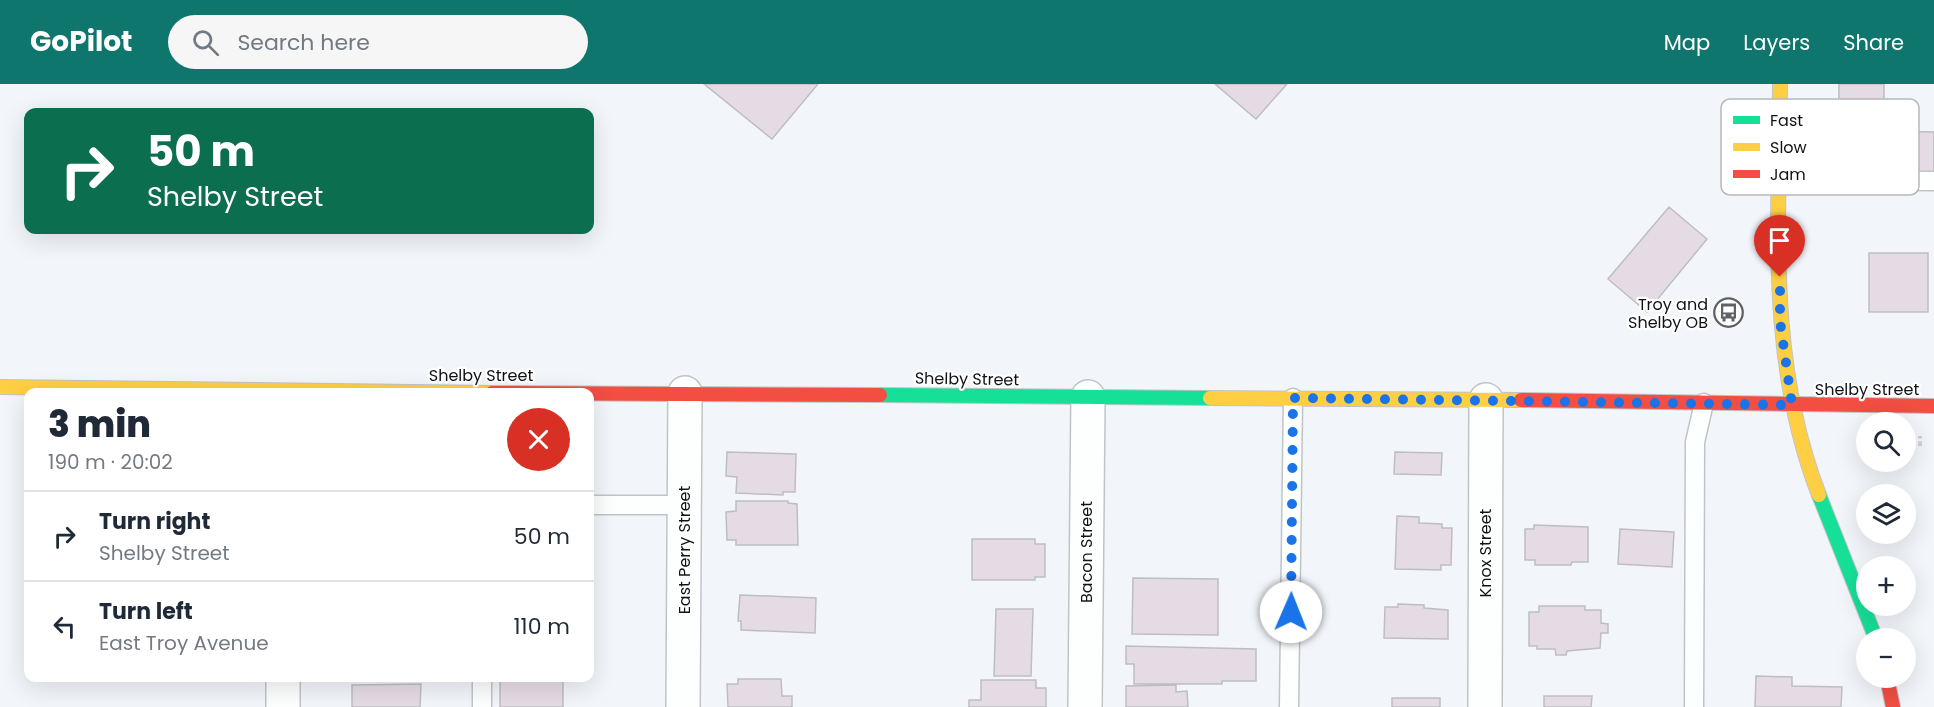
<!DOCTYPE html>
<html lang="en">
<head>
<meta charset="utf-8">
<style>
  :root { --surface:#fff; --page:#f6f6f7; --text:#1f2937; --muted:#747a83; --line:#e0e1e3; --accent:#0f766e }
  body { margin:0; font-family:Poppins,sans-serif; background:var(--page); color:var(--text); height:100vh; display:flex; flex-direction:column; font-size:22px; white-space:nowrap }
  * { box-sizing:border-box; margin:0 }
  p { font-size:20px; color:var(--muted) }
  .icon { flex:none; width:33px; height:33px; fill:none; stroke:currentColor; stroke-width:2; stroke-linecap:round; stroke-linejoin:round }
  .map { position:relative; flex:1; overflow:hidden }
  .details { position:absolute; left:24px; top:304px; width:570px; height:294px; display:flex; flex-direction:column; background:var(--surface); border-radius:12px; box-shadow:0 6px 24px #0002 }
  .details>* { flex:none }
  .banner { position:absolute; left:24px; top:24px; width:570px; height:126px; border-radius:12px; box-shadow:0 6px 24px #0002; background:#0b6e4f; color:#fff; overflow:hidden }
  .tools { position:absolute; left:1856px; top:328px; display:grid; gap:12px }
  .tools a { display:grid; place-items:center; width:60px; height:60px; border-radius:50%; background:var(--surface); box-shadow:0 6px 24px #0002; font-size:30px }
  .pin { position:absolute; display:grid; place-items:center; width:51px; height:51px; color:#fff; margin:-62px -26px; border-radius:50% 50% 50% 0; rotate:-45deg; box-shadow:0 0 6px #0007 }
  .pin .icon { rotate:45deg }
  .me { position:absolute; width:66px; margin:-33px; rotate:1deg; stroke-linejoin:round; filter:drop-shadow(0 0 4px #0008) }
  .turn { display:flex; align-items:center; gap:21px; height:126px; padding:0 24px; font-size:27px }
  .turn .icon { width:78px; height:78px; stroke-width:2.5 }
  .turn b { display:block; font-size:42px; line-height:51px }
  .round { display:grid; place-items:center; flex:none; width:63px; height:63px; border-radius:32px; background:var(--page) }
  .overview { display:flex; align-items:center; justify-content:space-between; height:102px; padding:0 24px }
  h1 { font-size:36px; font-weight:800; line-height:45px }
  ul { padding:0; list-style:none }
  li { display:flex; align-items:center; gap:18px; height:90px; padding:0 24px; border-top:2px solid var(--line) }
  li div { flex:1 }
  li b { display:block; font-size:22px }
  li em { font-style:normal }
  header { display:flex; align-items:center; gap:36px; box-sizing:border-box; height:84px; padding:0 30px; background:var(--accent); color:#fff }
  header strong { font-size:28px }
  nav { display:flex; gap:33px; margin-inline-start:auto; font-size:21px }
  .search { width:420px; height:54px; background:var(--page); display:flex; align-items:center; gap:15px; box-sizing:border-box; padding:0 21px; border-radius:33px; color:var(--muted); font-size:22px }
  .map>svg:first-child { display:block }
</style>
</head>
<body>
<header>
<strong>GoPilot</strong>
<div class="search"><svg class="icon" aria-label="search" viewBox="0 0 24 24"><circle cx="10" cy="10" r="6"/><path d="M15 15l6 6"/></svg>Search here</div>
<nav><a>Map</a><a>Layers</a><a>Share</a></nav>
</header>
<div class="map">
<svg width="1934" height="623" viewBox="0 0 1934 623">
  <rect width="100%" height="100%" fill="#f2f5fa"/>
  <path fill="#e5dbe4" stroke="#bebec1" stroke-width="1.5" d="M 704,0 L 818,0 L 772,55 Z
    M 1215,0 L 1287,0 L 1256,35 Z
    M 1839,0 L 1884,0 L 1884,47 L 1934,48 L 1934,88 L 1838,87 Z
    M 1669,123 L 1707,155 L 1647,228 L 1608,195 Z
    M 1869,169 L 1928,169 L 1928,228 L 1869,228 Z
    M 727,368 L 796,370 L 795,408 L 783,408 L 783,411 L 736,409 L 737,393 L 726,392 Z
    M 1395,368 L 1442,369 L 1441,391 L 1394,390 Z
    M 736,417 L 788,417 L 788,419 L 797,420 L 798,461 L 736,461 L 736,456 L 727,456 L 726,428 L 736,427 Z
    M 1397,432 L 1419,433 L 1419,439 L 1442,440 L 1442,444 L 1452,444 L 1451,481 L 1441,481 L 1441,486 L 1395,485 Z
    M 1534,441 L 1588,443 L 1588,478 L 1572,478 L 1571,481 L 1535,481 L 1535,476 L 1525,476 L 1525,445 L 1534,445 Z
    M 1620,445 L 1674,448 L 1672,483 L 1618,480 Z
    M 972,455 L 1035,455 L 1035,460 L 1045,460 L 1045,493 L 1035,493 L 1035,496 L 972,496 Z
    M 1133,494 L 1218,495 L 1218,551 L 1132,550 Z
    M 740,511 L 816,514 L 815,549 L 741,546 L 741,537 L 738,537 Z
    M 1398,520 L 1424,521 L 1424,524 L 1448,526 L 1448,555 L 1384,554 L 1385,523 L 1398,523 Z
    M 1539,522 L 1585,522 L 1585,526 L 1601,526 L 1601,539 L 1608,540 L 1608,549 L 1601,549 L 1600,564 L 1567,567 L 1566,571 L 1556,571 L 1555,565 L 1537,565 L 1537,562 L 1529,562 L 1529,528 L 1539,528 Z
    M 996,525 L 1033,525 L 1031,592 L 994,592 Z
    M 1126,562 L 1256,565 L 1256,597 L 1222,597 L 1222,600 L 1134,600 L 1134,580 L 1126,580 Z
    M 1756,592 L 1792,593 L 1792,602 L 1842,603 L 1841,623 L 1755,623 Z
    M 500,595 L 563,595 L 563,623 L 500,623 Z
    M 738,595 L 781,595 L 782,612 L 792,612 L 792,623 L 728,623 L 727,600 L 738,600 Z
    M 981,596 L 1036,596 L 1036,604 L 1046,604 L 1046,623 L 969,623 L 969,616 L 981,616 Z
    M 421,600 L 420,623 L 352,623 L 352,601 Z
    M 1176,601 L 1176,608 L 1187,607 L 1188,623 L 1126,623 L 1126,602 Z
    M 1544,612 L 1592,612 L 1591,623 L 1544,623 Z
    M 1392,614 L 1440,614 L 1440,623 L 1392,623 Z"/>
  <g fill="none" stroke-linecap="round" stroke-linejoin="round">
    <defs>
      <path id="lane" d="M 1780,96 L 1934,97
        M 590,421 L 684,421
        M 482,623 L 482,594
        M 1289,623 L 1293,314
        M 1694,623 L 1695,358 L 1704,319"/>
      <path id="street" d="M 283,623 L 283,594
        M 683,623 L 685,309
        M 1085,623 L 1088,313
        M 1485,623 L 1486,316"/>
      <path id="fast" d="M 880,311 L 1210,314
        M 1819,411 L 1876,555"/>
      <path id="slow" d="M 1780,0 C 1779,141 1767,277 1819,411
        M 0,303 L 492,309
        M 1210,314 L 1521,316"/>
      <path id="jam" d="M 492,309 L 880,311
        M 1521,316 L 1934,322
        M 1887,594 L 1893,623"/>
    </defs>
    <use href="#lane" stroke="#c1c4c7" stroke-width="21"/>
    <use href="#street" stroke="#c1c4c7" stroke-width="36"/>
    <use href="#fast" stroke="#c1c4c7" stroke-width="16"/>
    <use href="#slow" stroke="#c1c4c7" stroke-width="16"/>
    <use href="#jam" stroke="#c1c4c7" stroke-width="16"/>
    <path stroke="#d1d1d3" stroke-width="4" stroke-dasharray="4.5 3" stroke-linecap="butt" d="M 1920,362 L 1920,352"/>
    <use href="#lane" stroke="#fdfefe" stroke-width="18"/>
    <use href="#street" stroke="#fdfefe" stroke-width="33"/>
    <use href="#fast" stroke="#16e098" stroke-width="14"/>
    <use href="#slow" stroke="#ffcf43" stroke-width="14"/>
    <use href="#jam" stroke="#f24e42" stroke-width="14"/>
  </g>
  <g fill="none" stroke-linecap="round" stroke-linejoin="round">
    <path stroke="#1a73e8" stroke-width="10" stroke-dasharray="0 18" d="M 1291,528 L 1293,314 L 1792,321 L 1780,237 L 1780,193"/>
  </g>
  <defs>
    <symbol id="bus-ring" viewBox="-11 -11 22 22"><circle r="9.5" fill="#fff" stroke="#5f6165" stroke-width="1.5"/><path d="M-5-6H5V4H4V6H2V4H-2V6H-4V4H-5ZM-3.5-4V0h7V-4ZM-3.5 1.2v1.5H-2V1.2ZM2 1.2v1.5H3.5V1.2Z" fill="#5f6165"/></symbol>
  </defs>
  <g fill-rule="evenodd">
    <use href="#bus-ring" x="1712" y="212" width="33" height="33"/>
  </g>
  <g text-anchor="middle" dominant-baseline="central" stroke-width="4.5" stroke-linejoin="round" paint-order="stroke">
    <g font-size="16" fill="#101215" stroke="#fff" text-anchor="end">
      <text x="1708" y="220">Troy and<tspan x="1708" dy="18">Shelby OB</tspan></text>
    </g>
    <g font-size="16" fill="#101215" stroke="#fff">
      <text x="481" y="291">Shelby Street</text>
      <text transform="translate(967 295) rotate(1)">Shelby Street</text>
      <text x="1867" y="305">Shelby Street</text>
      <text transform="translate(684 466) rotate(-90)">East Perry Street</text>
      <text transform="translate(1086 468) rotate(-90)">Bacon Street</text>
      <text transform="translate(1485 469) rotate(-90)">Knox Street</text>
    </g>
  </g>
  <rect x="1721" y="15" width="198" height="96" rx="9" fill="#fff" stroke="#b7b8b9" stroke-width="1.5"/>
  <rect x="1733" y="32" width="27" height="8" fill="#16e098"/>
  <rect x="1733" y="59" width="27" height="8" fill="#ffcf43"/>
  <rect x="1733" y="86" width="27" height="8" fill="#f24e42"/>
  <g font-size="16" fill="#101215">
    <text x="1770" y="42">Fast</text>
    <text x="1770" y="69">Slow</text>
    <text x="1770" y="96">Jam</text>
  </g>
</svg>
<div class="tools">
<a><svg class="icon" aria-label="search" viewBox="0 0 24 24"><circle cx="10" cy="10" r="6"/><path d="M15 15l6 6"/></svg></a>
<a><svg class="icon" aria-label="layers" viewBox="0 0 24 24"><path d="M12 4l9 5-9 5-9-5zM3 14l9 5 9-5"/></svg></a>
<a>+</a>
<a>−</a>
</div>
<div class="pin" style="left:1780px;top:193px;background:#d93025"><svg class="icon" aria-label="arrive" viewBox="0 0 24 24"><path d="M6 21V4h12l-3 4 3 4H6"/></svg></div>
<svg class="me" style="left:1291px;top:528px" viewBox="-20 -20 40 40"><circle r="19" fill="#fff"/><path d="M0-13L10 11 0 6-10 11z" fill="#1a73e8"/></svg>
<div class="banner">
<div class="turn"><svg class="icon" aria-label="right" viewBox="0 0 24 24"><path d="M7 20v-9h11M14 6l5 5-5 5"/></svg><div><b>50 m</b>Shelby Street</div></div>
</div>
<section class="details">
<div class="overview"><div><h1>3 min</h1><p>190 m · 20:02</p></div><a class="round" style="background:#d93025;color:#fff"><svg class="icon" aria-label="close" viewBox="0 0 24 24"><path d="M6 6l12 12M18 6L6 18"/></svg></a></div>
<ul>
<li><svg class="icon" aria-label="right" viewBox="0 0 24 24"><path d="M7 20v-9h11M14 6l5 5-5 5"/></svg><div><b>Turn right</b><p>Shelby Street</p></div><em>50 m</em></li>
<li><svg class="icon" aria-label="left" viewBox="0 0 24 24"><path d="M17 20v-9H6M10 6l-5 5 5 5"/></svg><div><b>Turn left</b><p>East Troy Avenue</p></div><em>110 m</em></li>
</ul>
</section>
</div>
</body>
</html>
